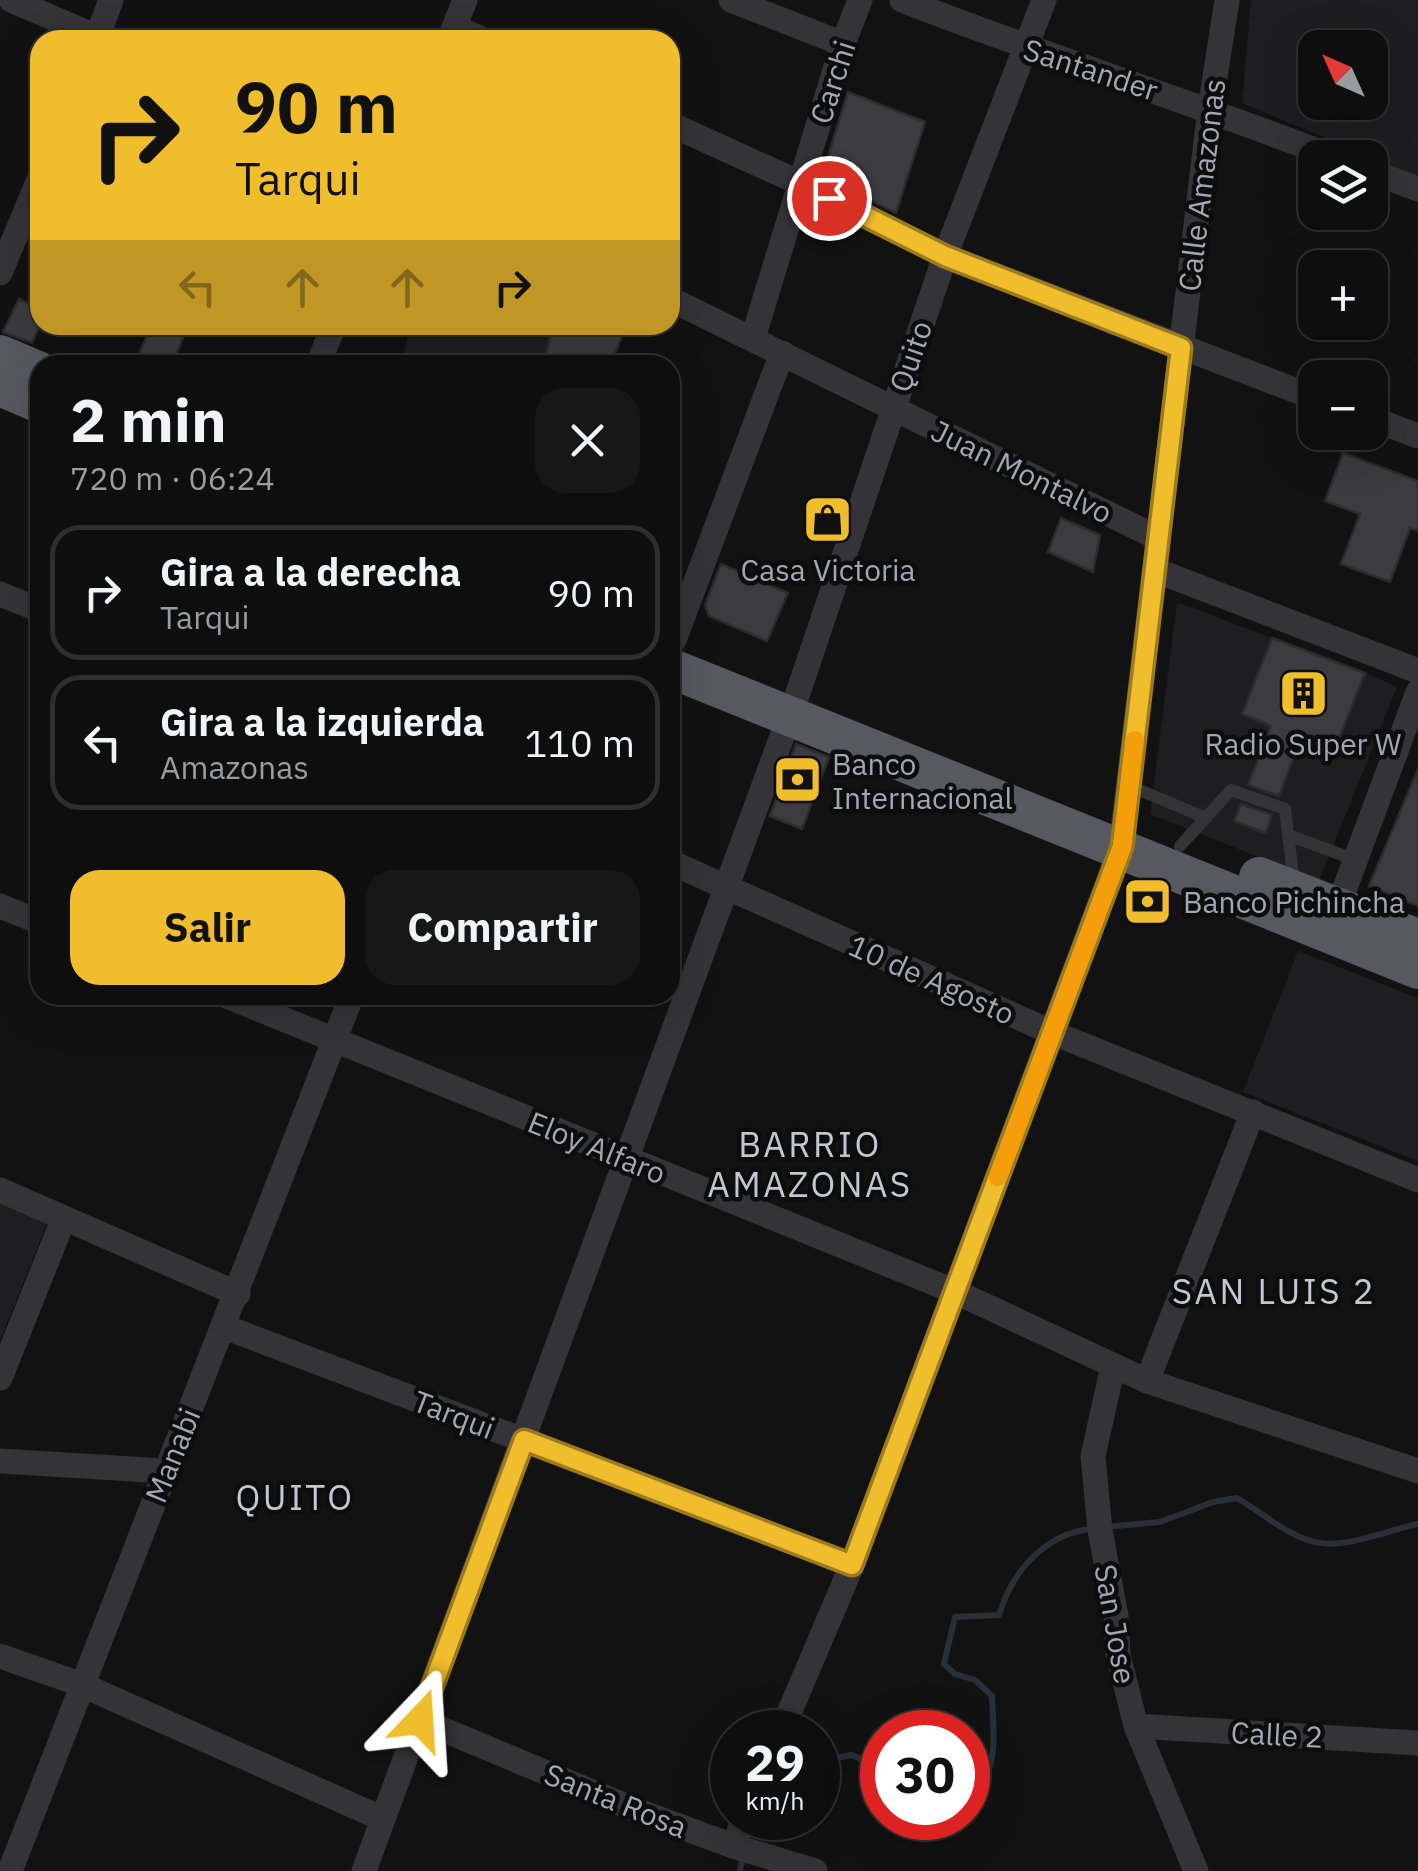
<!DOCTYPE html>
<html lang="es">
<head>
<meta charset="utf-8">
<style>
  :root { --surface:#0e0e0e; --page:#171717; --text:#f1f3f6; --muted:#9b9c9e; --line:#2e2e2e; --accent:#f0bd2d }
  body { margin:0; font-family:"IBM Plex Sans",sans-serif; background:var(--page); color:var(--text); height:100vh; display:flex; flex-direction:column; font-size:38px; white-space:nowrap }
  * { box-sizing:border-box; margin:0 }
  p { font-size:32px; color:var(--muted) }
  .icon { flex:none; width:55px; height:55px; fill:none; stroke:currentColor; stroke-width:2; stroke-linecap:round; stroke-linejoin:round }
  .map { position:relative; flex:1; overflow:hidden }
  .sheet { position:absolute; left:30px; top:355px; width:650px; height:650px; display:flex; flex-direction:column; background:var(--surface); border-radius:30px; box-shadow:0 10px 40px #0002,0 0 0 2px var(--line) }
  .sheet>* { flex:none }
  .banner { position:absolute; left:30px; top:30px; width:650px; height:305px; border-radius:30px; box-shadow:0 10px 40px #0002,0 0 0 2px var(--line); background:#f0bd2d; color:#111; overflow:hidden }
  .needle { width:65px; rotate:315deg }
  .controls { position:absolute; left:1298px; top:30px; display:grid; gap:20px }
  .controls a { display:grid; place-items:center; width:90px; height:90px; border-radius:20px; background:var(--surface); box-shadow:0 10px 40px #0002,0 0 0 2px var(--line); font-size:50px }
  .speed { position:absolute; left:710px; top:1710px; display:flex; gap:20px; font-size:50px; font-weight:700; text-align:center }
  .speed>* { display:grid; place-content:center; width:130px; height:130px; border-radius:50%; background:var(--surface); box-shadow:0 10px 40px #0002,0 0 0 2px var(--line); line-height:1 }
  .speed small { font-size:25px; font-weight:400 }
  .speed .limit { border:15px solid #d22; background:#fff; color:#111 }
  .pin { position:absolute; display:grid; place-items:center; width:85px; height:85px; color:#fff; margin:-42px; border:5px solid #fff; border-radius:50%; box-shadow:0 2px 10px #0007 }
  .me { position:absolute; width:110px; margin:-55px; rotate:20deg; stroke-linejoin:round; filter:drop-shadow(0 0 8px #0008) }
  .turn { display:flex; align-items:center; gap:35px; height:210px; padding:0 40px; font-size:45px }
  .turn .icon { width:130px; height:130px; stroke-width:2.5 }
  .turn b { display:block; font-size:70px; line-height:85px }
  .lanes { display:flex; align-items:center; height:95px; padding:0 40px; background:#0003; justify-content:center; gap:50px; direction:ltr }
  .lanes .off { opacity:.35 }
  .round { display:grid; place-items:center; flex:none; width:105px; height:105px; border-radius:30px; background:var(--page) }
  .overview { display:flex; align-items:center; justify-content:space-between; height:170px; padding:0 40px }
  h1 { font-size:60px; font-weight:800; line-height:75px }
  .action { display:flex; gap:20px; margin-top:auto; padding:20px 40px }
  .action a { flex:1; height:115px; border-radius:30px; background:var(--accent); color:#111; font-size:40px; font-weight:800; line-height:115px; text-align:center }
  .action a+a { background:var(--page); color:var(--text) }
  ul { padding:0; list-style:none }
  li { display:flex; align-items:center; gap:30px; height:135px; margin:0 20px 15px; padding:0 20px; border:5px solid var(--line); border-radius:30px }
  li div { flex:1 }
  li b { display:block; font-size:38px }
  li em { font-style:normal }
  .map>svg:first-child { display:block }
</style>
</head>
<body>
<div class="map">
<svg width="1418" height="1871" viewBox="0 0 1418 1871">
  <rect width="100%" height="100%" fill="#121213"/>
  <path fill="#1e1e20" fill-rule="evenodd" d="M 1251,0 L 1418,0 L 1418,177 L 1242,103 ZM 1315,48 L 1370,48 L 1370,102 L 1315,102 Z
    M 410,325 L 553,325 L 543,365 L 401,365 Z
    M 1177,602 L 1272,638 L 1242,714 L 1333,751 L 1365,673 L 1397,687 L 1319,881 L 1150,814 Z
    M 1298,951 L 1418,998 L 1418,1161 L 1243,1092 Z
    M 0,1204 L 47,1224 L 0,1341 Z"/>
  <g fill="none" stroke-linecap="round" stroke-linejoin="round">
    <path stroke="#282f37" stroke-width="6" d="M 1104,1527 L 1160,1522 L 1213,1502 L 1237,1498 C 1261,1512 1284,1533 1311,1541 C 1341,1551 1387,1530 1418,1524
      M 818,1761 L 852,1755 L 882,1768
      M 968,1807 C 999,1769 994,1743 992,1696 L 975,1680 L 955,1674 L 944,1664 L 955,1617 L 999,1615 C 1012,1572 1044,1534 1091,1529
      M 933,1818 L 945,1823 L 953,1818
      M 740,1871 L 743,1857"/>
  </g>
  <path fill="#3c3c40" stroke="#2c2c2f" stroke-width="2.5" d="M 848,92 L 925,122 L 896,213 L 822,176 Z
    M 19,299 L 40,309 L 40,325 L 32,343 L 3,332 Z
    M 151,325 L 188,325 L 172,365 L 135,365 Z
    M 553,325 L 627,325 L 610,365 L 543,365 Z
    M 1343,453 L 1418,481 L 1418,531 L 1410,528 L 1390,582 L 1341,564 L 1360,514 L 1325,501 Z
    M 1061,518 L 1100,535 L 1093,572 L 1048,552 Z
    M 721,564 L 788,593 L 767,641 L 709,616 L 705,605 Z
    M 1272,638 L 1365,673 L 1334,751 L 1301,738 L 1279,796 L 1248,785 L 1271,726 L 1242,714 Z
    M 796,744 L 829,757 L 802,829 L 770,816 Z
    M 1418,769 L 1418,906 L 1369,886 Z
    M 1241,804 L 1272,815 L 1266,833 L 1234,821 Z"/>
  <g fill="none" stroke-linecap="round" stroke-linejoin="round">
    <path stroke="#333338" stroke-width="12" d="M 1130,786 L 1206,818
      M 1288,835 L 1356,860
      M 1180,846 L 1231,790 L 1285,809 L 1294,883"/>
    <path stroke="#333338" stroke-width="25" d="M 11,0 L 104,40
      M 731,0 L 843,44
      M 902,0 C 1046,56 1192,102 1336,158
      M 454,27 L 484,40
      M 96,40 L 111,0
      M 449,40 L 465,0
      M 670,124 L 800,183 L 945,256 L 1315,398
      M 1370,171 L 1418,189
      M 0,273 L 40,177
      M 670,299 L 1158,538
      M 753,338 L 843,44 L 860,0
      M 318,365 L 334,325
      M 1370,418 L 1418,436
      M 1155,570 L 1418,671
      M 0,594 L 40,610
      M 674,640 L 782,353
      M 670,862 L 1051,1032 L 1418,1180
      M 0,906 L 40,922
      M 1333,920 L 1418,692
      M 224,995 L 956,1292 L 1147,1381 L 1418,1471
      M 0,1190 L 238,1294
      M 225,1327 L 852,1565
      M 1113,1366 L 1093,1456 L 1100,1530 L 1116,1616 L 1118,1655 L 1136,1726 L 1196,1871
      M 0,1378 L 64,1218
      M 1147,1381 L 1253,1112
      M 0,1461 L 165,1471
      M 0,1656 L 80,1684 L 383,1819 L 364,1871
      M 420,1720 L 638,1811 L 733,1846 L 815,1871
      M 1136,1726 L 1418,1743
      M 781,1732 L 852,1565 L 1121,847 L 1210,109 L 1227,0
      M 383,1819 L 798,693 L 945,256 L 1044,0
      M 733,1846 L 745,1818
      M 10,1871 L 352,995"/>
    <path stroke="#575860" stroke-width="40" d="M 0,355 L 40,372
      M 0,386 L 40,403
      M 670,668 L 1418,969
      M 1259,877 L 1418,939"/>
  </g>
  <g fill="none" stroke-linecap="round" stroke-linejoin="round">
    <defs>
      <path id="route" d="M 420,1720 L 524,1440 L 852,1565 L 1122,847 L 1181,348 L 945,256 L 829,198"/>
    </defs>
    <use href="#route" stroke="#9c7b1d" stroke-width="25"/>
    <use href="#route" stroke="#f0bd2d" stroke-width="18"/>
    <path stroke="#f59e0b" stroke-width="18" d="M 998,1177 L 1122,847 L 1135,740"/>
  </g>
  <defs>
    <symbol id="shop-square" viewBox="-11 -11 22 22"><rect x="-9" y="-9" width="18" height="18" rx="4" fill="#f0bd2d" stroke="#0d0d0e"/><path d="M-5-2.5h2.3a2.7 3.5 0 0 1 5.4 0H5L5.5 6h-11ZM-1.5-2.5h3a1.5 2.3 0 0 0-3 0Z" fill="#111"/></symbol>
    <symbol id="building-square" viewBox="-11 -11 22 22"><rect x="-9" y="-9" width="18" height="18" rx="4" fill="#f0bd2d" stroke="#0d0d0e"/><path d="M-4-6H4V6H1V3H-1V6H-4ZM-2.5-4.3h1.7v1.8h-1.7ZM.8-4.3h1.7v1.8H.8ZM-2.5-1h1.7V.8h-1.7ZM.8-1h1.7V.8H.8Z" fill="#111"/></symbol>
    <symbol id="bank-square" viewBox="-11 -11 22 22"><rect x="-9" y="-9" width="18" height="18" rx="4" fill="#f0bd2d" stroke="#0d0d0e"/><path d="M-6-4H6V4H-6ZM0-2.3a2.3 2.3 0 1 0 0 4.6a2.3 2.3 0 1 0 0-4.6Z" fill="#111"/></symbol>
  </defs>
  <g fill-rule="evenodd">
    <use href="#shop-square" x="800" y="492" width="55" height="55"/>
    <use href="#building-square" x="1276" y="666" width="55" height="55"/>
    <use href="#bank-square" x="770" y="752" width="55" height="55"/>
    <use href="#bank-square" x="1120" y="874" width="55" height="55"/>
  </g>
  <g text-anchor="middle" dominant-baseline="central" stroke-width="9" stroke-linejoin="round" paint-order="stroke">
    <g font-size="30" fill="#a3a7b4" stroke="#0d0d0e">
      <text transform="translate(1091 69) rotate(18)">Santander</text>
      <text transform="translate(832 82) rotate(-72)">Carchi</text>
      <text transform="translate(1201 185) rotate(-83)">Calle Amazonas</text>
      <text transform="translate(910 356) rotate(-71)">Quito</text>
      <text transform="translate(1022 471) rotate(26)">Juan Montalvo</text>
      <text transform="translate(932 979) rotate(24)">10 de Agosto</text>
      <text transform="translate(597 1147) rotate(22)">Eloy Alfaro</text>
      <text transform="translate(454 1414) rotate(21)">Tarqui</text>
      <text transform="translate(172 1455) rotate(-68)">Manabi</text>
      <text transform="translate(1116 1624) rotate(80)">San Jose</text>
      <text transform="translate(1277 1734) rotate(3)">Calle 2</text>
      <text transform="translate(616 1800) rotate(22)">Santa Rosa</text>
    </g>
    <g font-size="30" fill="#a3a7b4" stroke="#0d0d0e">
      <text x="828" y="569">Casa Victoria</text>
      <text x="1303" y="743">Radio Super W</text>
      <text x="832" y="763" text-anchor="start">Banco<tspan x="832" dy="34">Internacional</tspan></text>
      <text x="1183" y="901" text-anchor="start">Banco Pichincha</text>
    </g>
    <g font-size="35" letter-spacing="2.5" fill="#c4c6d0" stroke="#0d0d0e">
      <text x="810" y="1144">BARRIO<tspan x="810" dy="40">AMAZONAS</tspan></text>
      <text x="1274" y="1291">SAN LUIS 2</text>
      <text x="295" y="1497">QUITO</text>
    </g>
  </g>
</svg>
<div class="controls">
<a><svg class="needle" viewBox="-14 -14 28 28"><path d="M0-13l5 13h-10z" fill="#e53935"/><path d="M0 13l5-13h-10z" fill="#9b9c9e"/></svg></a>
<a><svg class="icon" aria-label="layers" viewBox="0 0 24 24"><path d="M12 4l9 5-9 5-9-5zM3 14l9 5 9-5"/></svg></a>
<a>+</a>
<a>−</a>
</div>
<div class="speed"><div>29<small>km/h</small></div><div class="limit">30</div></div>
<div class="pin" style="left:829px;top:198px;background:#d93025"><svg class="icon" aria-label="arrive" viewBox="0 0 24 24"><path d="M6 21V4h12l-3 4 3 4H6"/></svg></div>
<svg class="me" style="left:420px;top:1720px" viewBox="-20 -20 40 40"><path d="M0-17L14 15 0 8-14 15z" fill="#f0bd2d" stroke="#fff" stroke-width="4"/></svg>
<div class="banner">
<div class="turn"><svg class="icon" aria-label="right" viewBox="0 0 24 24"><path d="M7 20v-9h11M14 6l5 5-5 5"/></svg><div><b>90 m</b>Tarqui</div></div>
<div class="lanes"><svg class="icon off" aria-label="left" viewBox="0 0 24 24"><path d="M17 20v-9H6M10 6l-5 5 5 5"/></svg><svg class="icon off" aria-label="ahead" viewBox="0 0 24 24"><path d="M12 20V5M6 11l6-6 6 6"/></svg><svg class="icon off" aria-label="ahead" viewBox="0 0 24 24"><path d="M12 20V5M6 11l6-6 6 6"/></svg><svg class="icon" aria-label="right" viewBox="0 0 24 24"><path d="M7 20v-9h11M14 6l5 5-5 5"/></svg></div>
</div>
<section class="sheet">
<div class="overview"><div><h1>2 min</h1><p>720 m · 06:24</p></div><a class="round"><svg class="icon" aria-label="close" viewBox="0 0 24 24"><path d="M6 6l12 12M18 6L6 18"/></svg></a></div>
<ul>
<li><svg class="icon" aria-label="right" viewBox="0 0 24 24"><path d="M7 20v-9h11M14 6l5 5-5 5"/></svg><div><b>Gira a la derecha</b><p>Tarqui</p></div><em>90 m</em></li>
<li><svg class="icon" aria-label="left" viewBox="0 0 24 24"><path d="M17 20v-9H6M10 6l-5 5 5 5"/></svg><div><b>Gira a la izquierda</b><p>Amazonas</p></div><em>110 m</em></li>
</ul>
<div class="action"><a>Salir</a><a>Compartir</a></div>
</section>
</div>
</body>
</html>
